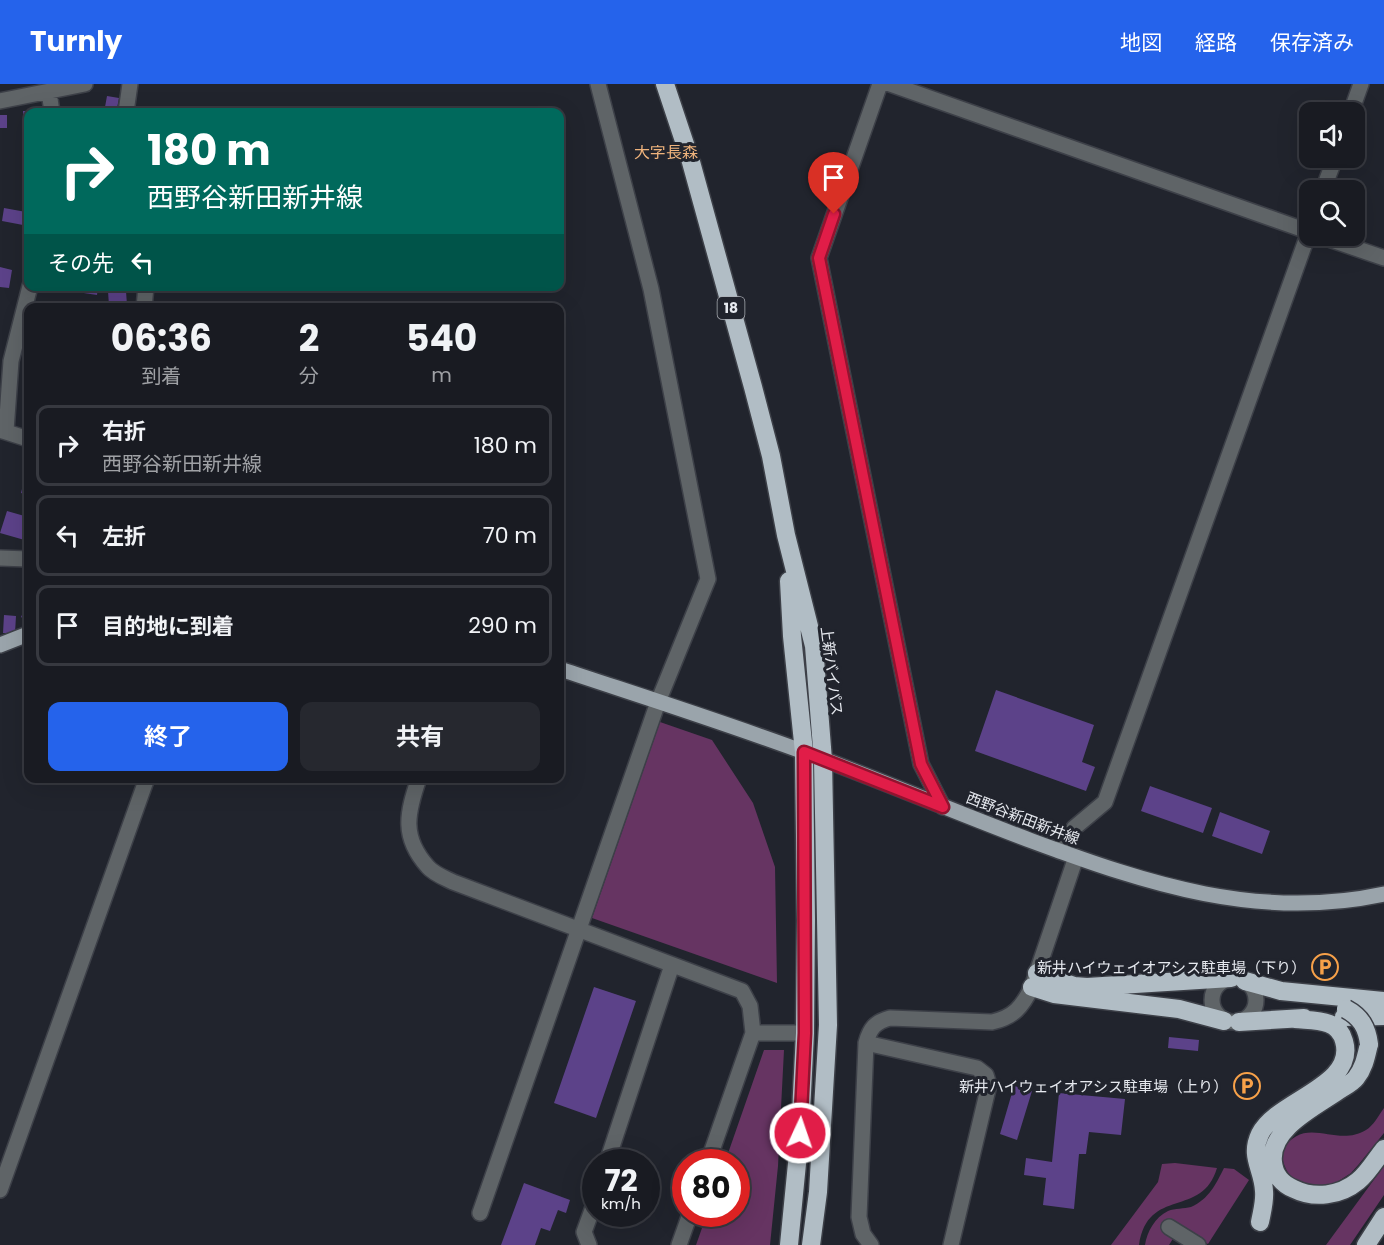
<!DOCTYPE html>
<html lang="ja">
<head>
<meta charset="utf-8">
<style>
  :root { --surface:#191b22; --page:#26282f; --text:#f1f3f6; --muted:#9fa1a5; --line:#373940; --accent:#2563eb }
  body { margin:0; font-family:Poppins,"Noto Sans JP",sans-serif; background:var(--page); color:var(--text); height:100vh; display:flex; flex-direction:column; font-size:22px; white-space:nowrap }
  * { box-sizing:border-box; margin:0 }
  p { font-size:20px; color:var(--muted) }
  .icon { flex:none; width:33px; height:33px; fill:none; stroke:currentColor; stroke-width:2; stroke-linecap:round; stroke-linejoin:round }
  .map { position:relative; flex:1; overflow:hidden }
  .drawer { position:absolute; left:24px; top:219px; width:540px; height:480px; display:flex; flex-direction:column; background:var(--surface); border-radius:12px; box-shadow:0 6px 24px #0002,0 0 0 2px var(--line) }
  .drawer>* { flex:none }
  .guide { position:absolute; left:24px; top:24px; width:540px; height:183px; border-radius:12px; box-shadow:0 6px 24px #0002,0 0 0 2px var(--line); background:#00695c; color:#fff; overflow:hidden }
  .tools { position:absolute; left:1299px; top:18px; display:grid; gap:12px }
  .tools a { display:grid; place-items:center; width:66px; height:66px; border-radius:12px; background:var(--surface); box-shadow:0 6px 24px #0002,0 0 0 2px var(--line); font-size:30px }
  .speed { position:absolute; left:582px; top:1065px; display:flex; gap:12px; font-size:30px; font-weight:700; text-align:center }
  .speed>* { display:grid; place-content:center; width:78px; height:78px; border-radius:50%; background:var(--surface); box-shadow:0 6px 24px #0002,0 0 0 2px var(--line); line-height:1 }
  .speed small { font-size:15px; font-weight:400 }
  .speed .limit { border:9px solid #d22; background:#fff; color:#111 }
  .pin { position:absolute; display:grid; place-items:center; width:51px; height:51px; color:#fff; margin:-62px -26px; border-radius:50% 50% 50% 0; rotate:-45deg; box-shadow:0 0 6px #0007 }
  .pin .icon { rotate:45deg }
  .me { position:absolute; width:66px; margin:-33px; rotate:3deg; stroke-linejoin:round; filter:drop-shadow(0 0 4px #0008) }
  .turn { display:flex; align-items:center; gap:21px; height:126px; padding:0 24px; font-size:27px }
  .turn .icon { width:78px; height:78px; stroke-width:2.5 }
  .turn b { display:block; font-size:42px; line-height:51px }
  .then { display:flex; align-items:center; height:57px; padding:0 24px; background:#0003; gap:12px; font-size:22px }
  .eta { display:flex; justify-content:space-evenly; align-items:center; height:102px; text-align:center }
  .eta b { font-size:36px; font-weight:700; line-height:42px }
  .button { display:flex; gap:12px; margin-top:auto; padding:12px 24px }
  .button a { flex:1; height:69px; border-radius:12px; background:var(--accent); color:#fff; font-size:24px; font-weight:700; line-height:69px; text-align:center }
  .button a+a { background:var(--page); color:var(--text) }
  ul { padding:0; list-style:none }
  li { display:flex; align-items:center; gap:18px; height:81px; margin:0 12px 9px; padding:0 12px; border:3px solid var(--line); border-radius:12px }
  li div { flex:1 }
  li b { display:block; font-size:22px }
  li em { font-style:normal }
  header { display:flex; align-items:center; gap:36px; box-sizing:border-box; height:84px; padding:0 30px; background:var(--accent); color:#fff }
  header strong { font-size:28px }
  nav { display:flex; gap:33px; margin-inline-start:auto; font-size:21px }
  .map>svg:first-child { display:block }
</style>
</head>
<body>
<header>
<strong>Turnly</strong>
<nav><a>地図</a><a>経路</a><a>保存済み</a></nav>
</header>
<div class="map">
<svg width="1384" height="1161" viewBox="0 0 1384 1161">
  <rect width="100%" height="100%" fill="#21242d"/>
  <path fill="#663462" d="M 660,638 L 712,656 L 753,719 L 775,783 L 777,899 L 592,834 Z
    M 764,966 L 784,966 L 778,1082 L 770,1161 L 696,1161 L 707,1130 L 736,1130 L 736,1078 L 725,1078 Z
    M 1384,1024 L 1384,1049 L 1359,1080 L 1351,1089 L 1337,1098 L 1315,1105 C 1292,1095 1286,1094 1281,1068 C 1305,1028 1335,1065 1366,1046 C 1373,1042 1379,1031 1384,1024 Z
    M 1175,1079 L 1217,1084 C 1202,1135 1148,1102 1139,1161 L 1111,1161 L 1158,1098 L 1162,1080 Z
    M 1384,1082 L 1384,1111 L 1350,1161 L 1326,1161 Z
    M 1224,1084 L 1234,1085 L 1249,1096 L 1208,1160 L 1169,1137 L 1174,1153 L 1169,1161 L 1145,1161 C 1147,1148 1155,1133 1168,1127 C 1175,1124 1184,1125 1191,1123 C 1209,1115 1216,1100 1224,1084 Z"/>
  <path fill="#5c4289" d="M 107,12 L 119,14 L 117,24 L 105,23 Z
    M 23,27 L 28,27 L 28,39 L 24,40 Z
    M 0,31 L 7,31 L 7,44 L 0,44 Z
    M 25,57 L 28,57 L 28,87 L 24,87 Z
    M 4,124 L 26,128 L 23,141 L 2,137 Z
    M 0,183 L 12,186 L 9,204 L 0,203 Z
    M 78,202 L 98,202 L 97,211 L 77,208 Z
    M 108,207 L 126,207 L 127,221 L 109,222 Z
    M 25,393 L 28,393 L 28,411 L 21,409 Z
    M 7,427 L 28,433 L 28,457 L 0,449 Z
    M 28,528 L 28,547 L 21,532 Z
    M 4,531 L 16,532 L 15,549 L 3,549 Z
    M 996,606 L 1094,641 L 1082,678 L 1095,683 L 1086,707 L 975,667 Z
    M 1150,702 L 1212,724 L 1203,749 L 1141,727 Z
    M 1220,728 L 1270,747 L 1262,770 L 1212,752 Z
    M 594,903 L 636,917 L 596,1034 L 554,1019 Z
    M 1169,953 L 1199,956 L 1198,967 L 1168,964 Z
    M 1014,1002 L 1032,1007 L 1017,1056 L 1000,1050 Z
    M 1059,1009 L 1125,1015 L 1121,1051 L 1089,1048 L 1086,1070 L 1079,1070 L 1074,1125 L 1043,1121 L 1046,1094 L 1024,1091 L 1026,1074 L 1052,1078 Z
    M 524,1099 L 570,1116 L 566,1129 L 558,1126 L 550,1147 L 541,1144 L 535,1161 L 501,1161 Z"/>
  <g fill="none" stroke-linecap="round" stroke-linejoin="round">
    <defs>
      <path id="minor" d="M 880,0 L 819,174 L 921,680 L 943,723
        M 890,0 L 1310,148
        M 49,8 L 52,28
        M 0,17 L 85,0
        M 126,28 L 130,0
        M 1351,28 L 1361,0
        M 1323,106 L 1335,74
        M 1320,152 L 1384,174
        M 144,224 L 146,202
        M 0,346 L 28,355
        M 6,347 L 11,277 L 30,202
        M 0,474 L 28,475
        M 419,694 C 407,729 401,753 428,783 C 434,790 445,794 453,798 L 742,907 L 750,922 L 753,949 L 708,1078
        M 1059,767 L 1074,744 L 1105,718 L 1310,145
        M1212 916a22 22 0 1 1 44 0a22 22 0 1 1-44 0Z
        M 753,949 L 805,949
        M 866,959 L 977,984 L 986,991 L 989,1001 L 951,1161
        M 607,1078 L 672,881
        M 0,1106 L 147,694
        M 480,1129 L 658,618 L 708,495 L 651,205 L 598,0
        M 1169,1143 L 1198,1161
        M 589,1161 L 584,1148 L 596,1115
        M 679,1161 L 690,1130
        M 871,1161 L 863,1150 L 859,1133 L 866,959 C 870,944 875,938 890,934 L 992,938 C 1014,933 1022,923 1032,903 L 1076,773"/>
      <path id="major" d="M 0,561 L 28,550
        M 560,585 C 641,612 723,638 804,668 C 880,696 955,728 1032,757 C 1148,800 1259,837 1384,810"/>
      <path id="highway" d="M 665,0 L 691,78 L 753,303 L 771,372 L 786,451 L 814,562 L 823,676 L 828,941 L 818,1108 L 811,1161
        M 789,497 L 792,552 L 804,668 L 806,836 L 805,949 L 800,1049 L 789,1161
        M 1037,889 L 1074,902 L 1087,903 L 1231,894
        M 1245,897 L 1281,907 L 1384,917
        M 1032,903 L 1054,910 L 1179,925 L 1224,937
        M 1344,933 L 1384,932
        M 1239,938 L 1304,934
        M 1369,960 C 1366,973 1364,984 1356,994 C 1352,999 1346,1002 1341,1005 C 1317,1022 1269,1044 1273,1078 C 1274,1090 1282,1100 1294,1105 C 1314,1115 1340,1112 1358,1097 C 1368,1089 1376,1075 1384,1065
        M 1260,1138 C 1262,1127 1265,1118 1264,1107 C 1263,1084 1249,1073 1260,1050 C 1277,1016 1357,1002 1344,957 C 1338,934 1314,937 1295,935
        M 1366,1161 L 1384,1133"/>
    </defs>
    <use href="#minor" stroke="#3d4048" stroke-width="18"/>
    <use href="#major" stroke="#3d4048" stroke-width="18"/>
    <use href="#highway" stroke="#3d4048" stroke-width="21"/>
    <use href="#minor" stroke="#5f6467" stroke-width="15"/>
    <use href="#major" stroke="#9aa4ab" stroke-width="15"/>
    <use href="#highway" stroke="#b1bdc5" stroke-width="18"/>
    <defs>
      <path id="highway-bridge" d="M 1346,925 C 1361,933 1367,944 1369,960"/>
    </defs>
    <use href="#highway-bridge" stroke="#3d4048" stroke-width="21" stroke-linecap="butt"/>
    <use href="#highway-bridge" stroke="#b1bdc5" stroke-width="18"/>
  </g>
  <g fill="none" stroke-linecap="round" stroke-linejoin="round">
    <defs>
      <path id="route" d="M 800,1049 L 805,949 L 804,668 L 943,723 L 921,680 L 819,174 L 834,130"/>
    </defs>
    <use href="#route" stroke="#92132f" stroke-width="15"/>
    <use href="#route" stroke="#e11d48" stroke-width="10"/>
  </g>
  <defs>
    <symbol id="parking-ring" viewBox="-11 -11 22 22"><circle r="9.5" fill="#21242d" stroke="#f7a149" stroke-width="1.5"/><path d="M-3.5-5.5H1a3.5 3.5 0 0 1 0 7H-1V5.5H-3.5ZM-1-3.4V-.6H.8a1.4 1.4 0 0 0 0-2.8Z" fill="#f7a149"/></symbol>
  </defs>
  <g fill-rule="evenodd">
    <use href="#parking-ring" x="1310" y="868" width="30" height="30"/>
    <use href="#parking-ring" x="1232" y="987" width="30" height="30"/>
  </g>
  <g text-anchor="middle" dominant-baseline="central" stroke-width="6" stroke-linejoin="round" paint-order="stroke">
    <rect fill="#21242d" stroke="#abaeb5" stroke-width="1.5" x="717.5" y="213" width="27" height="22" rx="4.5"/>
    <g font-size="14" font-weight="bold" fill="#e6e9ef">
      <text x="731" y="224">18</text>
    </g>
    <g font-size="15" fill="#e6e9ef" stroke="#21242d">
      <text transform="translate(832 587) rotate(83)">上新バイパス</text>
      <text transform="translate(1023 734) rotate(21)">西野谷新田新井線</text>
    </g>
    <g font-size="15" fill="#e6e9ef" stroke="#21242d" text-anchor="end">
      <text x="1306" y="883">新井ハイウェイオアシス駐車場（下り）</text>
      <text x="1228" y="1002">新井ハイウェイオアシス駐車場（上り）</text>
    </g>
    <g font-size="16" fill="#efb37c" stroke="#21242d">
      <text x="666" y="68">大字長森</text>
    </g>
  </g>
</svg>
<div class="tools">
<a><svg class="icon" aria-label="sound" viewBox="0 0 24 24"><path d="M4 9h4l5-4v14l-5-4H4zM17 9q2 3 0 6"/></svg></a>
<a><svg class="icon" aria-label="search" viewBox="0 0 24 24"><circle cx="10" cy="10" r="6"/><path d="M15 15l6 6"/></svg></a>
</div>
<div class="speed"><div>72<small>km/h</small></div><div class="limit">80</div></div>
<div class="pin" style="left:834px;top:130px;background:#d93025"><svg class="icon" aria-label="arrive" viewBox="0 0 24 24"><path d="M6 21V4h12l-3 4 3 4H6"/></svg></div>
<svg class="me" style="left:800px;top:1049px" viewBox="-20 -20 40 40"><circle r="17" fill="#e11d48" stroke="#fff" stroke-width="3"/><path d="M0-11L8 9 0 5-8 9z" fill="#fff"/></svg>
<div class="guide">
<div class="turn"><svg class="icon" aria-label="right" viewBox="0 0 24 24"><path d="M7 20v-9h11M14 6l5 5-5 5"/></svg><div><b>180 m</b>西野谷新田新井線</div></div>
<div class="then">その先<svg class="icon" aria-label="left" viewBox="0 0 24 24"><path d="M17 20v-9H6M10 6l-5 5 5 5"/></svg></div>
</div>
<section class="drawer">
<div class="eta">
<div><b>06:36</b><p>到着</p></div>
<div><b>2</b><p>分</p></div>
<div><b>540</b><p>m</p></div>
</div>
<ul>
<li><svg class="icon" aria-label="right" viewBox="0 0 24 24"><path d="M7 20v-9h11M14 6l5 5-5 5"/></svg><div><b>右折</b><p>西野谷新田新井線</p></div><em>180 m</em></li>
<li><svg class="icon" aria-label="left" viewBox="0 0 24 24"><path d="M17 20v-9H6M10 6l-5 5 5 5"/></svg><div><b>左折</b></div><em>70 m</em></li>
<li><svg class="icon" aria-label="arrive" viewBox="0 0 24 24"><path d="M6 21V4h12l-3 4 3 4H6"/></svg><div><b>目的地に到着</b></div><em>290 m</em></li>
</ul>
<div class="button"><a>終了</a><a>共有</a></div>
</section>
</div>
</body>
</html>
